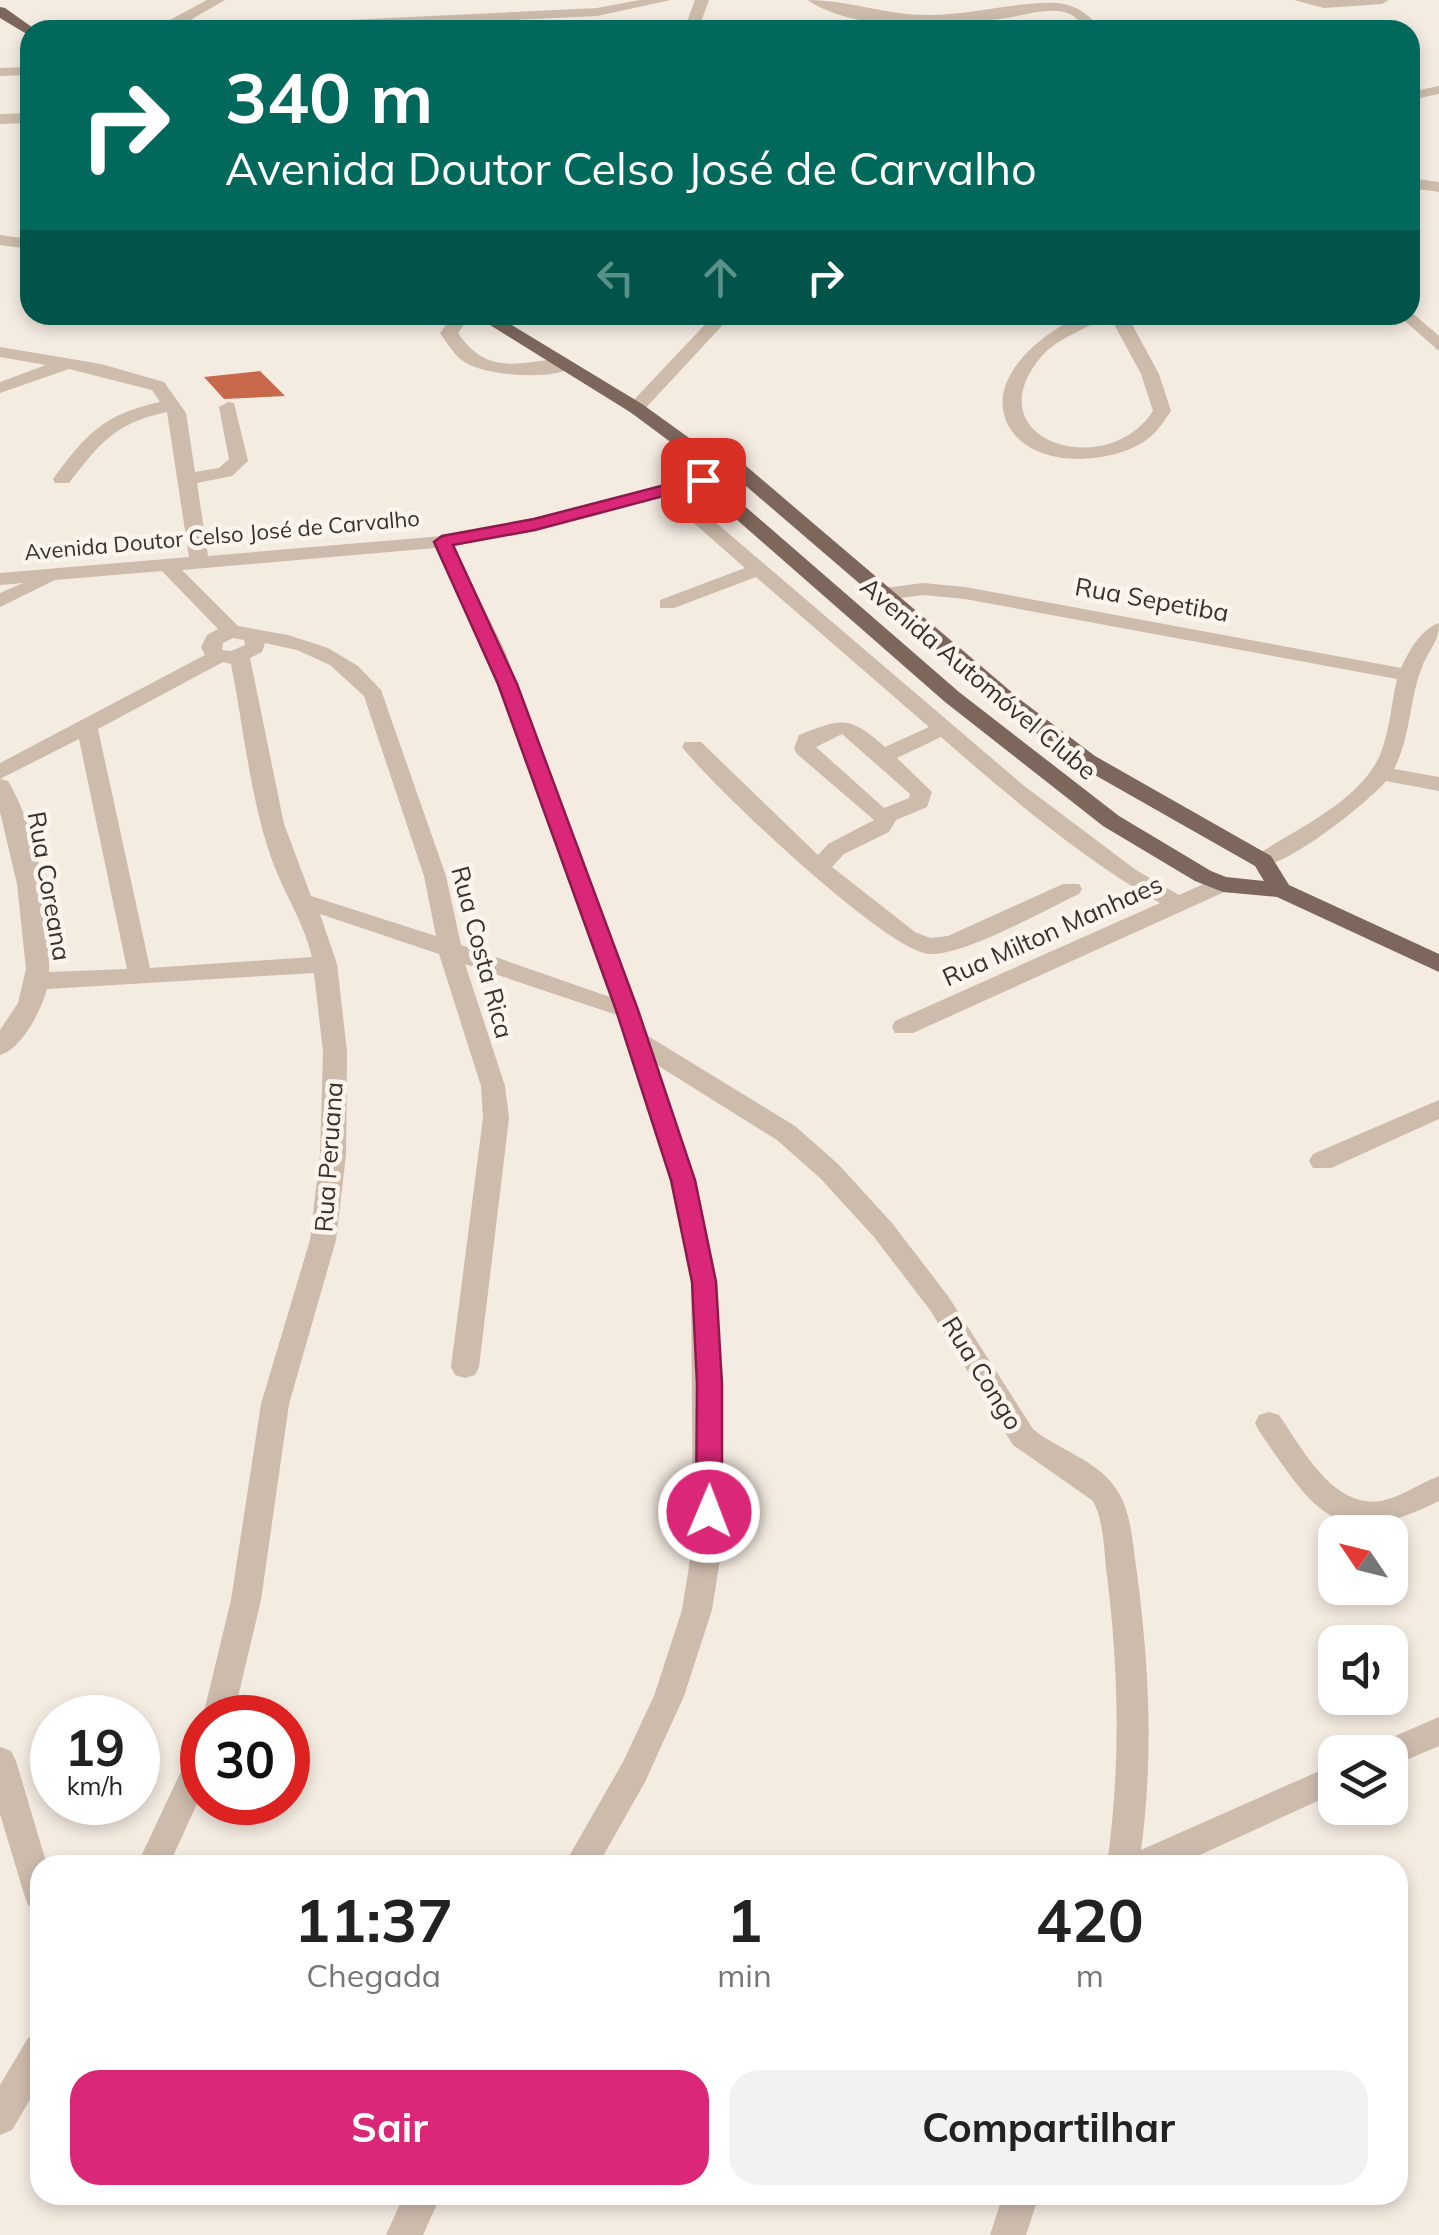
<!DOCTYPE html>
<html lang="pt">
<head>
<meta charset="utf-8">
<style>
  :root { --surface:#fff; --page:#f2f2f2; --text:#222; --muted:#767676; --accent:#db2777 }
  body { margin:0; font-family:Mulish,sans-serif; background:var(--page); color:var(--text); height:100vh; display:flex; flex-direction:column; font-size:38px; white-space:nowrap }
  * { box-sizing:border-box; margin:0 }
  p { font-size:32px; color:var(--muted) }
  .icon { flex:none; width:55px; height:55px; fill:none; stroke:currentColor; stroke-width:2; stroke-linecap:round; stroke-linejoin:round }
  .map { position:relative; flex:1; overflow:hidden }
  .sheet { position:absolute; left:30px; top:1855px; width:1378px; height:350px; display:flex; flex-direction:column; background:var(--surface); border-radius:30px; box-shadow:0 5px 15px #0003 }
  .sheet>* { flex:none }
  .banner { position:absolute; left:20px; top:20px; width:1400px; height:305px; border-radius:30px; box-shadow:0 5px 15px #0003; background:#00695c; color:#fff; overflow:hidden }
  .needle { width:65px; rotate:305deg }
  .controls { position:absolute; left:1318px; top:1515px; display:grid; gap:20px }
  .controls a { display:grid; place-items:center; width:90px; height:90px; border-radius:20px; background:var(--surface); box-shadow:0 5px 15px #0003; font-size:50px }
  .speed { position:absolute; left:30px; top:1695px; display:flex; gap:20px; font-size:50px; font-weight:700; text-align:center }
  .speed>* { display:grid; place-content:center; width:130px; height:130px; border-radius:50%; background:var(--surface); box-shadow:0 5px 15px #0003; line-height:1 }
  .speed small { font-size:25px; font-weight:400 }
  .speed .limit { border:15px solid #d22; background:#fff; color:#111 }
  .pin { position:absolute; display:grid; place-items:center; width:85px; height:85px; color:#fff; margin:-42px; border-radius:20px; box-shadow:0 5px 15px #0006 }
  .me { position:absolute; width:110px; margin:-55px; rotate:1deg; stroke-linejoin:round; filter:drop-shadow(0 0 8px #0008) }
  .turn { display:flex; align-items:center; gap:35px; height:210px; padding:0 40px; font-size:45px }
  .turn .icon { width:130px; height:130px; stroke-width:2.5 }
  .turn b { display:block; font-size:70px; line-height:85px }
  .lanes { display:flex; align-items:center; height:95px; padding:0 40px; background:#0003; justify-content:center; gap:50px; direction:ltr }
  .lanes .off { opacity:.35 }
  .eta { display:flex; justify-content:space-evenly; align-items:center; height:170px; text-align:center }
  .eta b { font-size:60px; font-weight:700; line-height:70px }
  .cta { display:flex; gap:20px; margin-top:auto; padding:20px 40px }
  .cta a { flex:1; height:115px; border-radius:30px; background:var(--accent); color:#fff; font-size:40px; font-weight:700; line-height:115px; text-align:center }
  .cta a+a { background:var(--page); color:var(--text) }
  .map>svg:first-child { display:block }
</style>
</head>
<body>
<div class="map">
<svg width="1439" height="2235" viewBox="0 0 1439 2235">
  <rect width="100%" height="100%" fill="#f4ebe1"/>
  <path fill="#c8694b" d="M 260,371 L 285,396 L 224,399 L 204,377 Z"/>
  <g fill="none" stroke-linecap="round" stroke-linejoin="round">
    <path fill="#cdbbac" fill-rule="evenodd" d="M 207,0 L 225,0 L 187,22 L 221,26 L 597,8 L 640,0 L 671,0 L 597,16 L 311,30 L 136,30 L 168,21 Z
      M 695,0 L 709,0 L 698,30 L 684,30 Z
      M 808,0 C 849,0 888,16 932,15 C 971,15 1020,1 1057,3 C 1078,5 1089,15 1102,30 L 1087,30 C 1082,25 1076,17 1070,14 C 1053,6 1025,15 1007,18 C 952,25 855,34 808,0 Z
      M 1294,0 L 1389,0 L 1382,4 L 1324,8 Z
      M 30,67 L 30,75 L 0,76 L 0,68 Z
      M 1439,86 L 1439,94 L 1410,100 L 1410,92 Z
      M 30,113 L 30,123 L 0,124 L 0,114 Z
      M 1410,178 L 1439,182 L 1439,192 L 1410,188 Z
      M 0,235 L 30,239 L 30,249 L 0,245 Z
      M 1410,311 L 1439,336 L 1439,351 L 1398,315 L 1410,315 Z
      M 453,315 L 471,315 L 458,333 C 496,391 547,345 575,366 C 555,381 488,376 466,363 C 454,356 448,344 440,333 Z
      M 714,315 L 732,315 L 642,412 L 630,412 L 630,404 Z
      M 1082,315 L 1106,315 C 1086,331 1059,336 1041,357 C 972,440 1106,483 1153,411 L 1141,374 L 1109,315 L 1127,315 L 1159,374 L 1171,411 C 1162,424 1155,436 1140,444 C 1104,465 1031,468 1008,425 C 984,377 1045,331 1082,315 Z
      M 0,347 L 101,364 L 164,382 L 186,413 L 195,472 L 219,468 L 229,459 L 219,407 L 228,402 L 234,403 L 248,461 L 232,476 L 197,483 L 208,556 L 442,536 L 562,512 L 732,466 L 746,466 L 746,474 L 680,492 L 1023,785 L 1136,870 L 1179,895 L 1215,879 L 1231,879 L 1234,884 L 1231,889 L 913,1033 L 895,1033 L 892,1027 L 895,1021 L 1160,903 C 1080,857 1010,797 941,737 L 897,758 L 932,792 L 927,807 L 896,820 L 889,832 L 844,854 L 832,867 L 915,932 L 930,938 L 948,936 L 1063,884 L 1079,884 L 1082,889 L 1079,894 C 1045,910 963,956 929,954 C 886,951 712,786 682,747 L 685,742 L 701,742 L 818,855 L 828,844 L 874,820 L 797,754 L 794,749 L 799,735 C 842,718 849,715 885,747 L 929,727 L 756,577 L 674,608 L 660,608 L 660,600 L 745,568 L 663,496 L 564,523 L 453,545 L 505,651 L 648,1036 L 795,1126 L 838,1164 L 892,1223 L 948,1296 L 1033,1429 C 1057,1449 1096,1460 1114,1486 C 1131,1508 1132,1539 1136,1566 C 1149,1661 1154,1755 1141,1850 L 1335,1764 L 1335,1793 L 1178,1865 L 1107,1865 C 1121,1765 1119,1667 1106,1568 C 1104,1546 1103,1519 1093,1501 L 1013,1445 L 930,1310 L 874,1237 L 820,1178 L 777,1140 L 657,1065 L 696,1181 L 717,1281 L 723,1541 L 712,1610 L 684,1696 L 645,1782 L 598,1865 L 564,1865 L 623,1762 L 654,1696 L 682,1610 L 693,1541 L 691,1281 L 670,1181 L 617,1015 L 465,964 L 505,1086 L 509,1118 L 479,1367 L 475,1375 L 465,1378 L 455,1375 L 451,1367 L 483,1118 L 481,1086 L 439,954 L 320,914 L 337,964 L 347,1052 L 346,1155 L 336,1240 L 289,1404 L 261,1600 L 233,1718 L 202,1720 L 231,1600 L 261,1404 L 310,1240 L 320,1155 L 323,1052 L 314,973 L 47,989 C 41,1010 23,1048 0,1055 L 0,1030 L 18,1003 L 26,969 L 17,884 L 0,812 L 0,779 L 8,781 C 39,833 50,913 49,972 L 127,969 L 79,739 L 0,779 L 0,763 L 205,655 L 201,647 L 207,635 L 218,629 L 162,571 L 55,580 L 0,607 L 0,593 L 23,583 L 0,585 L 0,573 L 189,557 L 167,412 C 115,423 100,443 69,483 L 55,483 L 53,479 C 86,434 104,414 160,402 L 152,390 L 69,369 L 0,393 L 0,382 L 46,365 L 0,357 ZM 435,548 L 485,651 L 610,997 L 461,945 L 446,876 L 381,690 L 358,666 L 328,648 L 288,635 L 238,626 L 182,570 ZM 233,638 L 244,640 L 245,645 L 231,651 L 222,650 L 223,643 ZM 265,643 L 297,650 L 330,665 L 364,696 L 424,876 L 436,936 L 311,896 L 284,824 L 250,658 L 262,652 ZM 223,662 L 231,664 C 244,729 250,800 273,863 C 285,895 304,923 312,957 L 150,968 L 98,729 ZM 842,734 L 910,794 L 909,798 L 884,808 L 816,747 Z
      M 923,583 L 965,587 L 1401,668 C 1409,651 1421,629 1439,623 C 1439,643 1429,649 1422,667 C 1409,700 1411,736 1394,769 L 1439,777 L 1439,791 L 1386,781 C 1369,802 1280,873 1255,866 L 1252,861 L 1255,856 C 1296,829 1359,802 1380,755 C 1390,731 1391,704 1397,679 L 965,599 L 923,595 L 885,600 L 875,594 L 885,588 Z
      M 1439,1100 L 1439,1119 L 1331,1168 L 1313,1168 L 1309,1161 L 1313,1154 Z
      M 1269,1412 L 1279,1415 C 1303,1449 1332,1508 1381,1501 C 1401,1497 1420,1483 1439,1476 L 1439,1501 C 1337,1552 1316,1514 1259,1431 L 1255,1423 L 1259,1415 Z
      M 1439,1717 L 1439,1746 L 1390,1767 L 1390,1752 L 1375,1752 L 1379,1743 Z
      M 202,1746 L 202,1793 L 169,1865 L 137,1865 L 191,1750 Z
      M 0,1747 L 11,1751 L 16,1761 L 47,1865 L 40,1865 L 40,1910 L 28,1905 L 24,1894 L 0,1814 Z
      M 40,2033 L 40,2083 L 12,2130 L 0,2135 L 0,2085 L 28,2038 Z
      M 404,2195 L 441,2195 L 423,2235 L 386,2235 Z
      M 1003,2195 L 1039,2195 L 1026,2235 L 990,2235 Z"/>
    <path fill="#7d675c" fill-rule="evenodd" d="M 0,7 L 5,8 L 36,30 L 30,30 L 30,36 L 0,18 Z
      M 474,315 L 495,315 L 642,404 L 692,440 L 746,466 L 1022,701 L 1095,756 L 1271,856 L 1289,885 L 1439,954 L 1439,972 L 1277,897 L 1223,892 L 1195,881 L 1103,826 L 945,702 L 696,484 L 680,464 L 676,446 L 630,412 ZM 697,457 L 732,474 L 1008,711 L 1079,766 L 1255,866 L 1264,881 L 1226,877 L 1211,871 L 1119,816 L 959,692 L 710,476 Z"/>
  </g>
  <path fill="#db2777" stroke="#8e194d" stroke-width="2.5" d="M 703,475 L 712,480 L 709,484 L 535,530 L 453,545 L 517,684 L 638,1010 L 695,1180 L 716,1282 L 722,1384 L 722,1512 L 718,1520 L 709,1524 L 699,1520 L 696,1512 L 697,1384 L 692,1282 L 671,1180 L 616,1010 L 498,684 L 434,542 L 442,536 L 534,519 Z"/>
  <g text-anchor="middle" dominant-baseline="central" stroke-width="9" stroke-linejoin="round" paint-order="stroke">
    <g font-size="22" fill="#3b302b" stroke="#fbf5ee">
      <text transform="translate(222 535) rotate(-5)">Avenida Doutor Celso José de Carvalho</text>
    </g>
    <g font-size="25" fill="#3b302b" stroke="#fbf5ee">
      <text transform="translate(1152 599) rotate(10)">Rua Sepetiba</text>
      <text transform="translate(979 678) rotate(40)">Avenida Automóvel Clube</text>
      <text transform="translate(50 886) rotate(80)">Rua Coreana</text>
      <text transform="translate(1052 930) rotate(-24)">Rua Milton Manhaes</text>
      <text transform="translate(483 952) rotate(75)">Rua Costa Rica</text>
      <text transform="translate(328 1157) rotate(-86)">Rua Peruana</text>
      <text transform="translate(983 1373) rotate(58)">Rua Congo</text>
    </g>
  </g>
</svg>
<div class="controls">
<a><svg class="needle" viewBox="-14 -14 28 28"><path d="M0-13l5 13h-10z" fill="#e53935"/><path d="M0 13l5-13h-10z" fill="#767676"/></svg></a>
<a><svg class="icon" aria-label="sound" viewBox="0 0 24 24"><path d="M4 9h4l5-4v14l-5-4H4zM17 9q2 3 0 6"/></svg></a>
<a><svg class="icon" aria-label="layers" viewBox="0 0 24 24"><path d="M12 4l9 5-9 5-9-5zM3 14l9 5 9-5"/></svg></a>
</div>
<div class="speed"><div>19<small>km/h</small></div><div class="limit">30</div></div>
<div class="pin" style="left:703px;top:480px;background:#d93025"><svg class="icon" aria-label="arrive" viewBox="0 0 24 24"><path d="M6 21V4h12l-3 4 3 4H6"/></svg></div>
<svg class="me" style="left:709px;top:1512px" viewBox="-20 -20 40 40"><circle r="17" fill="#db2777" stroke="#fff" stroke-width="3"/><path d="M0-11L8 9 0 5-8 9z" fill="#fff"/></svg>
<div class="banner">
<div class="turn"><svg class="icon" aria-label="right" viewBox="0 0 24 24"><path d="M7 20v-9h11M14 6l5 5-5 5"/></svg><div><b>340 m</b>Avenida Doutor Celso José de Carvalho</div></div>
<div class="lanes"><svg class="icon off" aria-label="left" viewBox="0 0 24 24"><path d="M17 20v-9H6M10 6l-5 5 5 5"/></svg><svg class="icon off" aria-label="ahead" viewBox="0 0 24 24"><path d="M12 20V5M6 11l6-6 6 6"/></svg><svg class="icon" aria-label="right" viewBox="0 0 24 24"><path d="M7 20v-9h11M14 6l5 5-5 5"/></svg></div>
</div>
<section class="sheet">
<div class="eta">
<div><b>11:37</b><p>Chegada</p></div>
<div><b>1</b><p>min</p></div>
<div><b>420</b><p>m</p></div>
</div>
<div class="cta"><a>Sair</a><a>Compartilhar</a></div>
</section>
</div>
</body>
</html>
